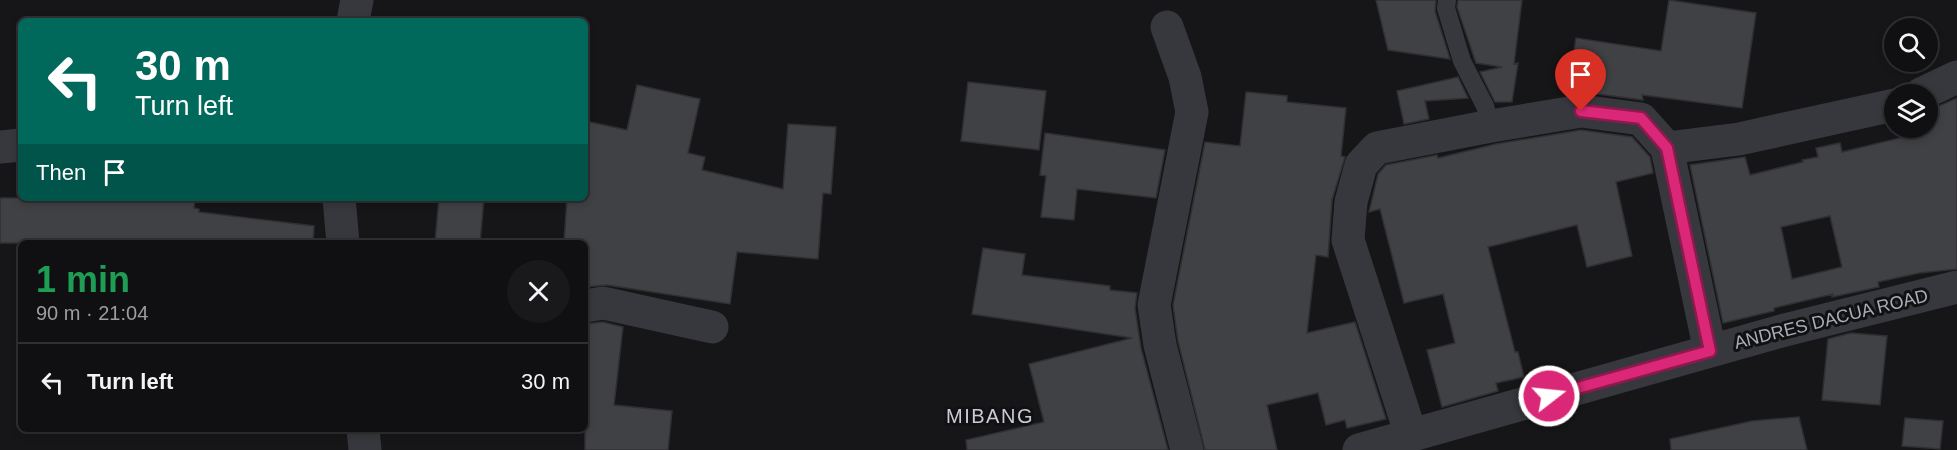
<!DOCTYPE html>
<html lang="en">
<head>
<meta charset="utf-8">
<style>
  :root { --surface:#101012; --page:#19191b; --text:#f1f3f6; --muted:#9c9d9f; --line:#303032 }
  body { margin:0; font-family:Helvetica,sans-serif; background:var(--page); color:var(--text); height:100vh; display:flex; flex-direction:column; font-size:22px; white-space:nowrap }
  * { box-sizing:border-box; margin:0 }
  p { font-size:20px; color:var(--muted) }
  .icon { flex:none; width:33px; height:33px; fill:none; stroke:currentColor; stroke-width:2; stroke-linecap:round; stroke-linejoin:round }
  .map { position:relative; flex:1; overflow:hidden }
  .details { position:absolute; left:18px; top:240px; width:570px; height:192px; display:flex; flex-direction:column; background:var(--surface); border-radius:9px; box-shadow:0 3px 9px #0003,0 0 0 2px var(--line) }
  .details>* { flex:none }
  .guide { position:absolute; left:18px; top:18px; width:570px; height:183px; border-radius:9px; box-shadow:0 3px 9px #0003,0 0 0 2px var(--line); background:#00695c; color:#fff; overflow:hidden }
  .fabs { position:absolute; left:1884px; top:18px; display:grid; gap:12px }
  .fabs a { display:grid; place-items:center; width:54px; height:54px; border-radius:50%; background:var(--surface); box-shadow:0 3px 9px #0003,0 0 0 2px var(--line); font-size:30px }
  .pin { position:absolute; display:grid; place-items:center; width:51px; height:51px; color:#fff; margin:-62px -26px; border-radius:50% 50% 50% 0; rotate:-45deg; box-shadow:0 0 6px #0007 }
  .pin .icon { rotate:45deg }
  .me { position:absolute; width:66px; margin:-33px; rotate:74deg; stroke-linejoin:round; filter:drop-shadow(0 0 4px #0008) }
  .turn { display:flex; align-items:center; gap:21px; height:126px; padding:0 18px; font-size:27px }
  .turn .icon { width:78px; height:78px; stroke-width:2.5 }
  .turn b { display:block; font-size:42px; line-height:51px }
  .then { display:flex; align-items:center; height:57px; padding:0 18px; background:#0003; gap:12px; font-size:22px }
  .round { display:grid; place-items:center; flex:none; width:63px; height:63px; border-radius:32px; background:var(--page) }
  .overview { display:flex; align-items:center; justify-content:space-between; height:102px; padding:0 18px }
  h1 { font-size:36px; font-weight:700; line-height:45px; color:#1e9e55 }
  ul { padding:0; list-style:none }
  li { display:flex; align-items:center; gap:18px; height:78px; padding:0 18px; border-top:2px solid var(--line) }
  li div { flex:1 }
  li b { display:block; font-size:22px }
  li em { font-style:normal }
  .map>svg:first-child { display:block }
</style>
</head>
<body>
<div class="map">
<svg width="1957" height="450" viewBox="0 0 1957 450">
  <rect width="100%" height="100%" fill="#161618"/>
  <path fill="#404145" stroke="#303034" stroke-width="1.5" fill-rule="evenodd" d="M 1376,0 L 1436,0 L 1435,11 L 1450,59 L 1388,50 Z
    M 1458,0 L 1522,0 L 1514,64 L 1518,63 L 1512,102 L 1495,102 L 1480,72 L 1502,67 L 1476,63 L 1457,7 Z
    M 1669,0 L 1756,13 L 1742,108 L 1642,95 L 1643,100 L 1583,92 L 1567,94 L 1576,38 L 1661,51 Z
    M 1458,77 L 1468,98 L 1425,101 L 1429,119 L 1404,124 L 1397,91 Z
    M 968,82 L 1046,91 L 1039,150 L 961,141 Z
    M 637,85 L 700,99 L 688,153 L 705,157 L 702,170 L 783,189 L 788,124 L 836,127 L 831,194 L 823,193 L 818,259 L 737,252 L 730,304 L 607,285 L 585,287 L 585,243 L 564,243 L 567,198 L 585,198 L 585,121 L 627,130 Z
    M 1246,92 L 1287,96 L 1287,102 L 1346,108 L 1341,156 L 1345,157 L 1332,200 L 1328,257 L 1316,255 L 1307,333 L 1355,322 L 1386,419 L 1347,428 L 1345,420 L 1326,425 L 1318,393 L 1267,405 L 1277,450 L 1205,450 L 1178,341 L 1173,305 L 1205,142 L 1240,146 Z
    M 1957,98 L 1957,269 L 1919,273 L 1878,282 L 1879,287 L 1832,297 L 1833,294 L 1774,308 L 1774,311 L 1723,323 L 1690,165 L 1745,157 L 1750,175 L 1803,162 L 1802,160 L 1818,157 L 1816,148 L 1840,143 L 1842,152 L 1900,138 L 1898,128 L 1928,128 L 1928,111 ZM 1830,216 L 1842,267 L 1792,279 L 1781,227 Z
    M 1581,130 L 1632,137 L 1650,157 L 1653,173 L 1616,182 L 1632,256 L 1587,267 L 1577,225 L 1488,247 L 1515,352 L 1518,352 L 1524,377 L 1496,383 L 1498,391 L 1442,407 L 1427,350 L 1455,343 L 1443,294 L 1404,303 L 1380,209 L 1369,212 L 1378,174 L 1386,165 L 1437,155 L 1438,158 L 1496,144 Z
    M 1045,133 L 1165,150 L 1156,198 L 1077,189 L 1074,220 L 1041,217 L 1046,176 L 1040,175 Z
    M 0,198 L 195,198 L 194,208 L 199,209 L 199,212 L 314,226 L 313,243 L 0,243 Z
    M 439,198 L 484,198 L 480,243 L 435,243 Z
    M 983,248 L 1025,254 L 1022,275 L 1110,286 L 1110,290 L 1137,293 L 1135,308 L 1141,348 L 1168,450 L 967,450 L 966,440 L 1044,422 L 1029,364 L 1132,338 L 972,314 Z
    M 603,322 L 623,327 L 614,405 L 672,411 L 668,450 L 585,450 L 585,324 Z
    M 1851,333 L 1887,336 L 1880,405 L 1822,400 L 1828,339 Z
    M 1799,417 L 1807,450 L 1671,450 L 1670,439 L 1752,421 Z
    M 1905,418 L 1943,421 L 1940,449 L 1902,446 Z"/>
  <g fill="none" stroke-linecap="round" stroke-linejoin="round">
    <path stroke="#37383d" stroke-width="18" d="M 1447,0 L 1446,8 L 1462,61 L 1485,106 L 1491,126"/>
    <path stroke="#37383d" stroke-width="33" d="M 1167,27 L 1185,77 L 1192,112 L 1154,305 L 1160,345 L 1187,450
      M 1921,94 L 1957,77
      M 0,147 L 21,145
      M 1667,148 L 1739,139 L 1894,105
      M 585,306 L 603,303 L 712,327
      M 1411,435 L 1348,240 L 1351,202 L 1361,165 L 1377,148 L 1491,126 L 1581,111 L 1641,119 L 1667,148 L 1710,351
      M 1359,450 L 1785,330 L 1957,287"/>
    <path stroke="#37383d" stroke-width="33" d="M 353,21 L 357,0
      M 339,198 L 343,243
      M 363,429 L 365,450"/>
  </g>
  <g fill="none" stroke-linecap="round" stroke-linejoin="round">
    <defs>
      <path id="route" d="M 1549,396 L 1710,351 L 1667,148 L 1641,118 L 1581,111"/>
    </defs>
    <use href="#route" stroke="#8e194d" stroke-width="15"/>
    <use href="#route" stroke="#db2777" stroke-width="10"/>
  </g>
  <g text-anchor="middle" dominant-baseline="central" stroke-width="6" stroke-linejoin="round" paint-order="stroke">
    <g font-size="18" fill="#a8adb8" stroke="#111113">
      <text transform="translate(1831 319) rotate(-14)">ANDRES DACUA ROAD</text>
    </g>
    <g font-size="20" letter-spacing="1.5" fill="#c9ccd4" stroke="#111113">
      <text x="990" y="416">MIBANG</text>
    </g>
  </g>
</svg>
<div class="fabs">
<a><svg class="icon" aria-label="search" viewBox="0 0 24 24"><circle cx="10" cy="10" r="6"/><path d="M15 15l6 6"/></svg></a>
<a><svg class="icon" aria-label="layers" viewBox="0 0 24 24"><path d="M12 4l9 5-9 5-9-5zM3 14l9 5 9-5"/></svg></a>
</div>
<div class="pin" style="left:1581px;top:111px;background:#d93025"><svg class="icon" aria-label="arrive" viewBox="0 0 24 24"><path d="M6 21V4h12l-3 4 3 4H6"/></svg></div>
<svg class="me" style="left:1549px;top:396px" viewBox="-20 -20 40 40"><circle r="17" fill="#db2777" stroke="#fff" stroke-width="3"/><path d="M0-11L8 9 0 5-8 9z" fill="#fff"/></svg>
<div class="guide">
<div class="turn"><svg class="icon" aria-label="left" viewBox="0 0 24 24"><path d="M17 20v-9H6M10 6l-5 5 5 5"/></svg><div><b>30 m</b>Turn left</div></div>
<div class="then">Then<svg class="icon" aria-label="arrive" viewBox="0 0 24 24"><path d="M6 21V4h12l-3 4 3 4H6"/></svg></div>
</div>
<section class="details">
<div class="overview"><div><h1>1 min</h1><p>90 m · 21:04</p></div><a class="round"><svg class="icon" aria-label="close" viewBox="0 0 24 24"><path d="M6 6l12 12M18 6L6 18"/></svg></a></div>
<ul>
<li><svg class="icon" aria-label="left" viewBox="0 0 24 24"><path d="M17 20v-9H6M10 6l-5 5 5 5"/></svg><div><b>Turn left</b></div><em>30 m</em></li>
</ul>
</section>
</div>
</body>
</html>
